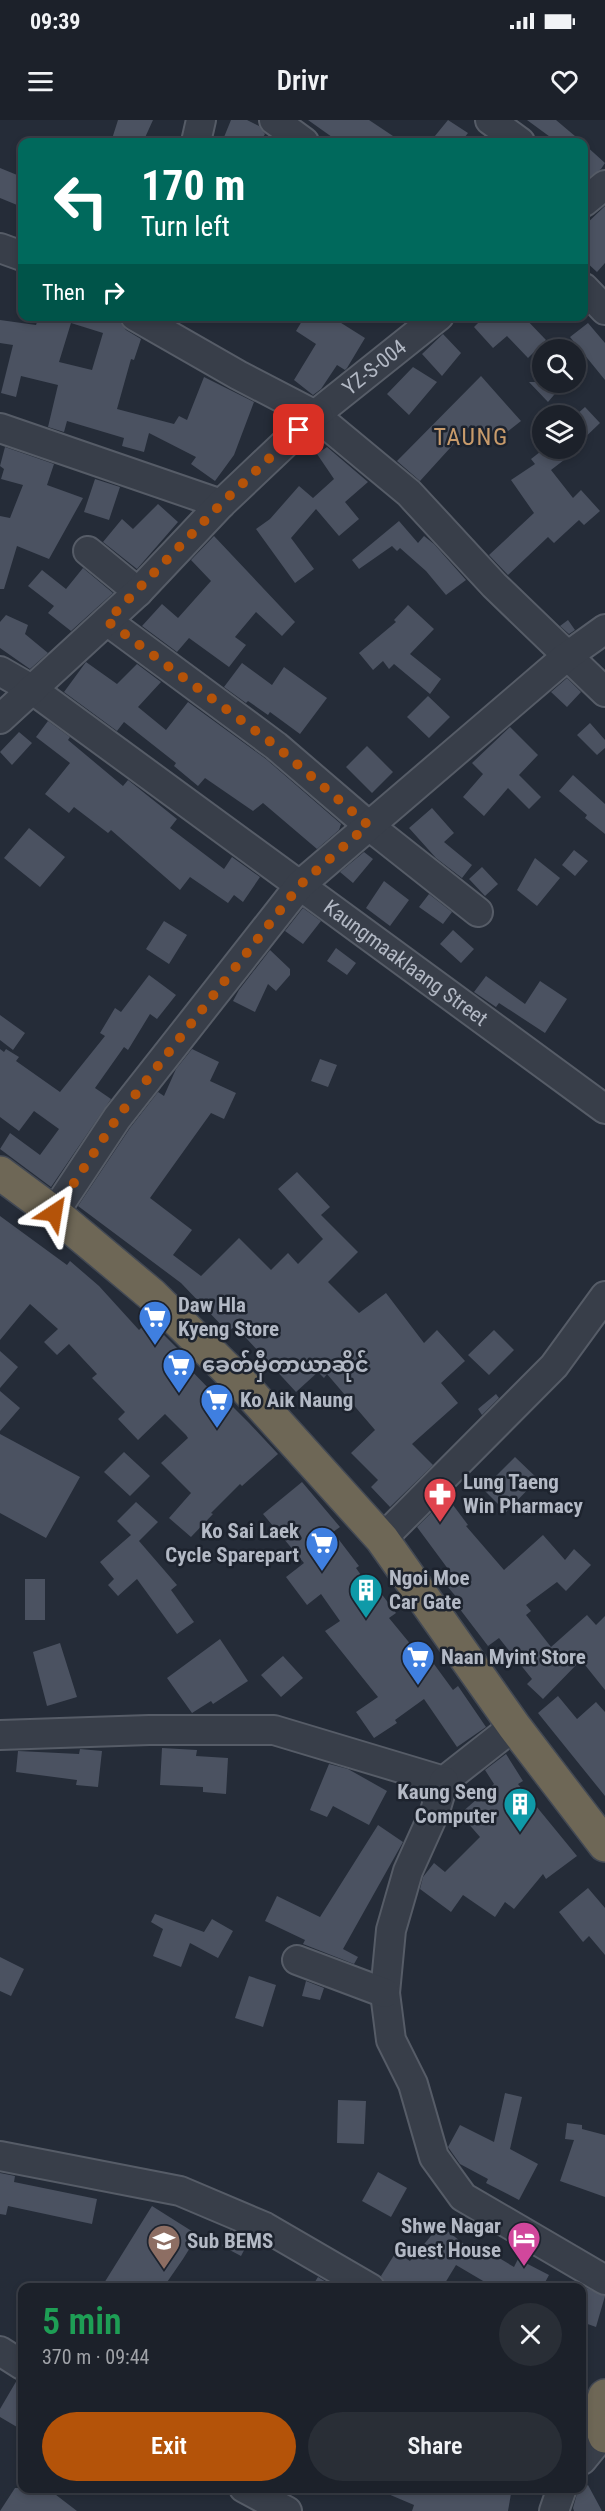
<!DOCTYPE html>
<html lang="en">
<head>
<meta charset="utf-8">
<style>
  :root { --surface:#1c212a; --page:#292e36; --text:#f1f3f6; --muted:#a0a3a8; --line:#3a3e47; --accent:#b45309 }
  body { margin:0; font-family:"Roboto Condensed","Noto Sans Myanmar",sans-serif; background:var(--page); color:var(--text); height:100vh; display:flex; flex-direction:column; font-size:22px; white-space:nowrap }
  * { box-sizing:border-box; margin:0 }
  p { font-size:20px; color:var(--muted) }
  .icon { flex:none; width:33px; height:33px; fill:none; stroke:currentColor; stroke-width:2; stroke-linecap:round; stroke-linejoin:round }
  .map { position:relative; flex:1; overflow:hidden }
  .side { position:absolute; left:18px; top:2163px; width:568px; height:210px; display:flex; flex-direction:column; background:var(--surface); border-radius:12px; box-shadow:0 3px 9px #0003,0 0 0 2px var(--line) }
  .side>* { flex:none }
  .hud { position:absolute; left:18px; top:18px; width:570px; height:183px; border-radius:12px; box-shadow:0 3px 9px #0003,0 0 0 2px var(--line); background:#00695c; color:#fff; overflow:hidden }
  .fabs { position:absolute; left:532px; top:219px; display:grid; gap:12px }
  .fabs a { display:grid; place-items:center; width:54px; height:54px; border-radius:50%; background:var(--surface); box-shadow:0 3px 9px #0003,0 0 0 2px var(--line); font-size:30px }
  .pin { position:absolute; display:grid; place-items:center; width:51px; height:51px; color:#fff; margin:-26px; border-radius:12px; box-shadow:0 3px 9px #0006 }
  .me { position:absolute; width:66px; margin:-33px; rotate:33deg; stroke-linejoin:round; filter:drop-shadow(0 0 4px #0008) }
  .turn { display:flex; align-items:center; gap:21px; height:126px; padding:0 24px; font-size:27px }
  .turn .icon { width:78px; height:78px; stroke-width:2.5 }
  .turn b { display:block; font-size:42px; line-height:51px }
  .then { display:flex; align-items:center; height:57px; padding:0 24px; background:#0003; gap:12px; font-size:22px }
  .round { display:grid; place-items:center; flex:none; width:63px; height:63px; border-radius:32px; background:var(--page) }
  .overview { display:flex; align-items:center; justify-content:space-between; height:102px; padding:0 24px }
  h1 { font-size:36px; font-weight:600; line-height:45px; color:#1e9e55 }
  .action { display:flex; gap:12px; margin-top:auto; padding:12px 24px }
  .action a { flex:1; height:69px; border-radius:36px; background:var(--accent); color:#fff; font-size:24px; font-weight:600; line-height:69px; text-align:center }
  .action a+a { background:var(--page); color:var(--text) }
  .status { display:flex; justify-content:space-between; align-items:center; height:42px; padding:0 30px; background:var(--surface); direction:ltr }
  .status svg { height:16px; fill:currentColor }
  header { display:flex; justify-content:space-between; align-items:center; height:78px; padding:0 24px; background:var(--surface); font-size:27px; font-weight:600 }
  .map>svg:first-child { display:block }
</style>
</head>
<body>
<div class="status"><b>09:39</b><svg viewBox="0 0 49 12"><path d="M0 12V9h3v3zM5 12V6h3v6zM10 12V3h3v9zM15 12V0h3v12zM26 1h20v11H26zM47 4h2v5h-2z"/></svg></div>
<header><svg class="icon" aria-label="menu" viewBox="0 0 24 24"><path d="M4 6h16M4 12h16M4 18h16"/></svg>Drivr<svg class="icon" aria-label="heart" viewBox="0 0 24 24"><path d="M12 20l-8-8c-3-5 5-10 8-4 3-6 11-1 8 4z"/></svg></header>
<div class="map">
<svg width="605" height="2391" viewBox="0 0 605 2391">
  <rect width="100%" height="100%" fill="#252c38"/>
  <path fill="#4b5261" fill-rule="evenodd" d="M 118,0 L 153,0 L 143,22 L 111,22 Z
    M 231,0 L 247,0 L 259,6 L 265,14 L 260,22 L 222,22 Z
    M 308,0 L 369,0 L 402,22 L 339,22 Z
    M 448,0 L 468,13 L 461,22 L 430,22 Z
    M 527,0 L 556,0 L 582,22 L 557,22 Z
    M 584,24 L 605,43 L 601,49 L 584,61 Z
    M 0,48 L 22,57 L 22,87 L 0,78 Z
    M 605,86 L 605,143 L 597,152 L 584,140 L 584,106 Z
    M 39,196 L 104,196 L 120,202 L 126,210 L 141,219 L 134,240 L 131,239 L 117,289 L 174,304 L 179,296 L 187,300 L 204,257 L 254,282 L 234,335 L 215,361 L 191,344 L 196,337 L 149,313 L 144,332 L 122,326 L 124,318 L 67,301 L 64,312 L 48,307 L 58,265 L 21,256 L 16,277 L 1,273 L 13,225 L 0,223 L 0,200 L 36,205 ZM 71,203 L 103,213 L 92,250 L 59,242 Z
    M 305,196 L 330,196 L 365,218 L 347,248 L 345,250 L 337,245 L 321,269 L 313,275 L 294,260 L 316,224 L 296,211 Z
    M 485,196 L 523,196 L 546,220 L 528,238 L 507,216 L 493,228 L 474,207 Z
    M 588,203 L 605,223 L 605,260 L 570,217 Z
    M 443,214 L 461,233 L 442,256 L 422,234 Z
    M 413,247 L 437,262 L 409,295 L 387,274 Z
    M 481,256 L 521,301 L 507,312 L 502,307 L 486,322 L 471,305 L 420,361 L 397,341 Z
    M 529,262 L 565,262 L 548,282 Z
    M 585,287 L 600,303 L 576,326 L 576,295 Z
    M 5,327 L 54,344 L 47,365 L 83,378 L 49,439 L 17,426 L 4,469 L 0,469 L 0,396 L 10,398 L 23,365 L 1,359 L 4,349 L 0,346 Z
    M 327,327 L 368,362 L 345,382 L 359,399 L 339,416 L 316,389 L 291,418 L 314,449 L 295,463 L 256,409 L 270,399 L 299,366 L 313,378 L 334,359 L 317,334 Z
    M 545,328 L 554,328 L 564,340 L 551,350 L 573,378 L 581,370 L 600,391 L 584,405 L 579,400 L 554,423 L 548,417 L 508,455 L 489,435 L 534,393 L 511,360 L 535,344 L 531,339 Z
    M 95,359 L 120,367 L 109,400 L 84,392 Z
    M 158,384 L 178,402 L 137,449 L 103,422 L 122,399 L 133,409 Z
    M 399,401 L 418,423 L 424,416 L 434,424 L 466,460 L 446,475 L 426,451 L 400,428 L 397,431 L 392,426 L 359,449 L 352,440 Z
    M 214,416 L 295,502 L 282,516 L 256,492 L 235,517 L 246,525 L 229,547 L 189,518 L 177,532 L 142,506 L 162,484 L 178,498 L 211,461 L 191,440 Z
    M 83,448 L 113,473 L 71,511 L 48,493 L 54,486 L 28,466 L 42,450 L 66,469 Z
    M 408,485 L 434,509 L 410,534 L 441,559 L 430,574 L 394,544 L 389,549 L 383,541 L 373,550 L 359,533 L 396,502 L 394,500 Z
    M 6,495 L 28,505 L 25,514 L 48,533 L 30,549 L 0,528 L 0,502 Z
    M 568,500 L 575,510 L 569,514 L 560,506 Z
    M 86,542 L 117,564 L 137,544 L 161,562 L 138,587 L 166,610 L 188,582 L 266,639 L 341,704 L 339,710 L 317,729 L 263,683 L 253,691 L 205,658 L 198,666 L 174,646 L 176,643 L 124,602 L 117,611 L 64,572 Z
    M 242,543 L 272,565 L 284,547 L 327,578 L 300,614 L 270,592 L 268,595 L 248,581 L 246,583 L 224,567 Z
    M 567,558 L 581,572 L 567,587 L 551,572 Z
    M 428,576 L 450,597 L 429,618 L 407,597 Z
    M 48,601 L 70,617 L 68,620 L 123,666 L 128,660 L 177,699 L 170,708 L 224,749 L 232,737 L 260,757 L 243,782 L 234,775 L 228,783 L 190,757 L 180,770 L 111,710 L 108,713 L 74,687 L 69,693 L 45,674 L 70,643 L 36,617 Z
    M 590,603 L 605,620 L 605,628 L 597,635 L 577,615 Z
    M 510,607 L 538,635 L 519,655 L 541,677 L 529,689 L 508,668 L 484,696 L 463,677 L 483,654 L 472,643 Z
    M 19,612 L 32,623 L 12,645 L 0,632 Z
    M 367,626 L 393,652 L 372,673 L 346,647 Z
    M 573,655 L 605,684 L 605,714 L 585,698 L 587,695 L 559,671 Z
    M 432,688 L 454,713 L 444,722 L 472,745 L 462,758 L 436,738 L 409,708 Z
    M 29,708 L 65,737 L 40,767 L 4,738 Z
    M 574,730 L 588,741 L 575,756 L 562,745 Z
    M 364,732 L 373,739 L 353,763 L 340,752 Z
    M 535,738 L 560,758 L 537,786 L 517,770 Z
    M 482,747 L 498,764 L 485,776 L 469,759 Z
    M 384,761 L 409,780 L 390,806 L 366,788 Z
    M 429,774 L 452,792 L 443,804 L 419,787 Z
    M 303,788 L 321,801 L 303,824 L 285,811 Z
    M 164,801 L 187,815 L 169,844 L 146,829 Z
    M 453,810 L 474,829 L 461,843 L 440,824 Z
    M 336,828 L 356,843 L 347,855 L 327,841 Z
    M 270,830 L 290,849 L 290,855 L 276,871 L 268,864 L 255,892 L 233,881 L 239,870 Z
    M 149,855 L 176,875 L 157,899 L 150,894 L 128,930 L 124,927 L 95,968 L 111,979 L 51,1067 L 0,1029 L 10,1013 L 40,1035 L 59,1009 L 34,991 L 19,1011 L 0,997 L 0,929 L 4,932 L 6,929 L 19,937 L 16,941 L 60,972 L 105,916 L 100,913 L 115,888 L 121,892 Z
    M 486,856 L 525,884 L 540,861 L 567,879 L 545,913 L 499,883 L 496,887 L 474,872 Z
    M 0,895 L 25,913 L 13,930 L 0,920 Z
    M 192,929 L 219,942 L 210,961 L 236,973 L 224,999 L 211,993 L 150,1078 L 192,1110 L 173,1135 L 201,1156 L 239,1118 L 271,1150 L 288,1133 L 298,1144 L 323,1119 L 278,1069 L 297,1052 L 330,1087 L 321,1095 L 358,1132 L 328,1162 L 359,1193 L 386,1173 L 424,1223 L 437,1210 L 465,1241 L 441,1263 L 458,1283 L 412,1324 L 433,1345 L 390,1387 L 371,1367 L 378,1360 L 351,1333 L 375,1310 L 327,1254 L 324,1258 L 318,1252 L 296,1272 L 235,1206 L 228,1212 L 181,1163 L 78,1086 L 130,1008 L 158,972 L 164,976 L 176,949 Z
    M 320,939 L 337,945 L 328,967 L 311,961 Z
    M 0,1096 L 67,1145 L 70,1141 L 99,1166 L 139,1210 L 149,1200 L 181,1232 L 177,1236 L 220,1280 L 223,1277 L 249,1303 L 278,1334 L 242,1366 L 240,1364 L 211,1393 L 213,1394 L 191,1417 L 169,1398 L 191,1373 L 161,1343 L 188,1318 L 186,1315 L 165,1294 L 138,1320 L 118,1299 L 125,1292 L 92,1258 L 97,1254 L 69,1224 L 57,1235 L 44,1222 L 58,1209 L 30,1184 L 0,1220 Z
    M 494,1210 L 514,1230 L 489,1255 L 468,1235 Z
    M 0,1231 L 18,1247 L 0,1268 Z
    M 0,1271 L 20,1288 L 0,1311 Z
    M 496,1274 L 499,1278 L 482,1295 L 478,1289 Z
    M 0,1314 L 80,1357 L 46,1418 L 0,1393 Z
    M 124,1332 L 150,1356 L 130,1376 L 104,1352 Z
    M 515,1337 L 538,1359 L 506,1392 L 483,1369 Z
    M 302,1362 L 340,1407 L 333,1412 L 359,1446 L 356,1448 L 375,1475 L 380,1472 L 396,1493 L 389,1498 L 426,1543 L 431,1540 L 453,1570 L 458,1566 L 486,1607 L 457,1627 L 424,1579 L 395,1600 L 397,1603 L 374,1618 L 356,1592 L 378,1577 L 325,1511 L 340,1501 L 321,1474 L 307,1485 L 286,1457 L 304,1443 L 263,1394 Z
    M 447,1377 L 468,1405 L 466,1406 L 504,1450 L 543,1415 L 565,1440 L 574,1429 L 591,1445 L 566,1471 L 557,1462 L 526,1485 L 531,1491 L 526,1495 L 551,1527 L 587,1495 L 596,1505 L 605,1496 L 605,1570 L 581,1540 L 543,1579 L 527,1564 L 532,1559 L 499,1518 L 488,1526 L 459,1488 L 463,1485 L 442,1460 L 451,1453 L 417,1407 Z
    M 136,1382 L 158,1402 L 139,1421 L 177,1465 L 171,1470 L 194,1502 L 177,1514 L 137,1459 L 118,1476 L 108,1465 L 114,1459 L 100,1442 L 131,1415 L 117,1401 Z
    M 25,1459 L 45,1459 L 45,1500 L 25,1500 Z
    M 220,1519 L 248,1561 L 213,1584 L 211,1581 L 192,1593 L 167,1558 Z
    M 60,1523 L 77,1577 L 47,1586 L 33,1532 Z
    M 283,1536 L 303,1558 L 281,1577 L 261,1555 Z
    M 558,1576 L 577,1599 L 596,1582 L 605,1592 L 605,1676 L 538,1593 Z
    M 162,1628 L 197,1630 L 196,1636 L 228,1638 L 226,1674 L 203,1672 L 203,1667 L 160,1665 Z
    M 80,1629 L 102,1631 L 98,1667 L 76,1665 L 77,1660 L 16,1652 L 18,1631 L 79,1634 Z
    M 506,1634 L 523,1661 L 518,1664 L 577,1736 L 546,1759 L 543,1754 L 514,1789 L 505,1782 L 495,1797 L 463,1775 L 451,1792 L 420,1769 L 423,1757 L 434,1743 L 445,1752 L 480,1717 L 460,1694 L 494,1664 L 485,1650 Z
    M 329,1644 L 348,1649 L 387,1671 L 369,1705 L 333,1686 L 327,1697 L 310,1690 Z
    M 378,1705 L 403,1722 L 343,1829 L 358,1837 L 354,1844 L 303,1824 L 305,1820 L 265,1801 L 277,1776 L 320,1797 Z
    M 588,1768 L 605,1788 L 605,1835 L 589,1816 L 583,1822 L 559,1792 Z
    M 155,1794 L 204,1812 L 212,1799 L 233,1811 L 218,1838 L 190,1823 L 181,1847 L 153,1836 L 163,1809 L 151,1802 Z
    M 0,1837 L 24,1849 L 11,1876 L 0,1871 Z
    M 249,1856 L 276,1865 L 263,1907 L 235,1898 Z
    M 306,1861 L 324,1868 L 320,1880 L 302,1876 Z
    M 505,1973 L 522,1977 L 510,2029 L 538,2044 L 519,2080 L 486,2063 L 488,2059 L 460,2044 L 448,2027 L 460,2005 L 494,2022 Z
    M 338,1980 L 366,1981 L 364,2024 L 337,2023 Z
    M 567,2003 L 582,2005 L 582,2009 L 605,2015 L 605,2077 L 560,2061 L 574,2020 L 565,2019 Z
    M 378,2052 L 407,2068 L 391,2097 L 362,2081 Z
    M 0,2053 L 15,2056 L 14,2062 L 97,2079 L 92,2104 L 8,2086 L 6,2095 L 0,2094 Z
    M 152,2086 L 198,2115 L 183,2139 L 163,2168 L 101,2168 Z
    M 440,2105 L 470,2129 L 474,2123 L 514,2147 L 518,2139 L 549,2155 L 542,2168 L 495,2168 L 456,2145 L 442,2168 L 386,2168 L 381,2156 L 396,2132 L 410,2141 Z
    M 230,2110 L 250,2119 L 241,2136 L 222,2126 Z
    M 318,2157 L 336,2168 L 311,2168 Z
    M 582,2166 L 605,2176 L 596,2207 L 582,2202 Z
    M 17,2260 L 22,2261 L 22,2310 L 0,2297 L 0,2289 Z
    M 588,2365 L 602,2391 L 574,2391 L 573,2388 L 578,2370 Z
    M 15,2368 L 47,2368 L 77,2391 L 0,2391 Z
    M 374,2368 L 512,2368 L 508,2391 L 412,2391 L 414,2385 Z"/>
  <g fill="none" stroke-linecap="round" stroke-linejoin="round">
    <defs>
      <g id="minor">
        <path d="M 274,0 L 304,22"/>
        <path d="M 490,0 L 520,22"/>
        <path d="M 196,22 L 201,0"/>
        <path d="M 584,82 L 605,65"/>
        <path d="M 0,128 L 22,136"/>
        <path d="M 584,168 L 605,190"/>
        <path d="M 135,196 L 238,255 L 315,295 L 409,373 L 494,465 L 605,572"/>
        <path d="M 0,308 L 221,384"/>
        <path d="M 88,431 L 138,472"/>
        <path d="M 107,501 L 276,626 L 368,705 L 478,792"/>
        <path id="s1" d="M 0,551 L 33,570 L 605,989"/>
        <path id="s2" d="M 0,599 L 138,472 L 221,384 L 315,295 L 439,196"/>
        <path d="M 54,1093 L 117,998 L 300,765 L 566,537 L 605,509"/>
        <path d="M 382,1419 L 554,1246 L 605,1176"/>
        <path d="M 0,1615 L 149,1610 L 274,1610 L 444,1661 L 514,1606"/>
        <path d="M 444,1661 L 435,1691 L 408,1751 L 391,1810 L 385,1873 L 391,1920 L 413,1964 L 434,2037 L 463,2077 L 605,2160"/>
        <path d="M 297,1840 L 385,1873"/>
        <path d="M 0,2036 L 180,2071 L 265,2107 L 370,2168"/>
        <path d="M 0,2231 L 22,2245"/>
        <path d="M 582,2340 L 604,2313"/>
        <path d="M 244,2368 L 287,2391"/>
        <path d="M 554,2391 L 562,2368"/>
      </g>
      <path id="highway" d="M 0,1053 L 54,1093 L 152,1175 L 241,1263 L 382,1419 L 514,1606 L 605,1725
        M 605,2276 L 598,2297 L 605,2316"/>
    </defs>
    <use href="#minor" stroke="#565c67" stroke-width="32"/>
    <use href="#highway" stroke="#434954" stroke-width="36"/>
    <use href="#minor" stroke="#383e49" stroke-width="28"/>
    <use href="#highway" stroke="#6e6756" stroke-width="33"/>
  </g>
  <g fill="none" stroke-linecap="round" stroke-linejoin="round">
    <path stroke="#b45309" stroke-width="10" stroke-dasharray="0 18" d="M 54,1093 L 117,998 L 300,765 L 368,705 L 276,626 L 107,501 L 221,384 L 299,310"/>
  </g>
  <defs>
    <symbol id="supermarket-pin" viewBox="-11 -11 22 30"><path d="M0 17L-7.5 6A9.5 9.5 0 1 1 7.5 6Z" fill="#3f7fe0" stroke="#1d232e"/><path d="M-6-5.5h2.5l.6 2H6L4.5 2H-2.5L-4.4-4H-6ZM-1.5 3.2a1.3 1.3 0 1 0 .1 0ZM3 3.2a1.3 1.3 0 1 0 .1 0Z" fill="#fff"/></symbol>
    <symbol id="pharmacy-pin" viewBox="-11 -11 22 30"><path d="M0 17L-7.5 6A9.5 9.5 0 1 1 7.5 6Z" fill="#e0444e" stroke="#1d232e"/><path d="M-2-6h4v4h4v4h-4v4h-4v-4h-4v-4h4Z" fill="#fff"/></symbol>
    <symbol id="building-pin" viewBox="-11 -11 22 30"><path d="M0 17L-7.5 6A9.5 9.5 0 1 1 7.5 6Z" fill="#0f9aa8" stroke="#1d232e"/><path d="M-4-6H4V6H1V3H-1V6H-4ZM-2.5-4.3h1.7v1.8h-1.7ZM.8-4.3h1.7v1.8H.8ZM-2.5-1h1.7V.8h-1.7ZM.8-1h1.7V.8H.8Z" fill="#fff"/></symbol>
    <symbol id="hotel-pin" viewBox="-11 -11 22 30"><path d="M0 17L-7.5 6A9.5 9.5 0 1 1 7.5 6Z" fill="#d1479c" stroke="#1d232e"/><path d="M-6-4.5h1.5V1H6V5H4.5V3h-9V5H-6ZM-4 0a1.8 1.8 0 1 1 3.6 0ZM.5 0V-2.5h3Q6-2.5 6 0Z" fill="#fff"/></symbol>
    <symbol id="school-pin" viewBox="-11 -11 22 30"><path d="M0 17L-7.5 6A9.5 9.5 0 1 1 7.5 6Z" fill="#8d6e63" stroke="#1d232e"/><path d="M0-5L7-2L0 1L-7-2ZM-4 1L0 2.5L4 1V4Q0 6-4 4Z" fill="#fff"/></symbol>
  </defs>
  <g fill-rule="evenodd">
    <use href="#supermarket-pin" x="136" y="1178" width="38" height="52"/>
    <use href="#supermarket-pin" x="160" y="1226" width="38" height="52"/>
    <use href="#supermarket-pin" x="198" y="1261" width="38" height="52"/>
    <use href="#pharmacy-pin" x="421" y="1355" width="38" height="52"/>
    <use href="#supermarket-pin" x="303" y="1404" width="38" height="52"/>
    <use href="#building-pin" x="347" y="1451" width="38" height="52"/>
    <use href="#supermarket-pin" x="399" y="1518" width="38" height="52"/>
    <use href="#building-pin" x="501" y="1665" width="38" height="52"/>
    <use href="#hotel-pin" x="505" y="2099" width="38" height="52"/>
    <use href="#school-pin" x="145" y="2102" width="38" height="52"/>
  </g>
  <g text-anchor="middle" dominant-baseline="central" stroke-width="5" stroke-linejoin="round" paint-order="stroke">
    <g font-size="21" fill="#b3b9c5" stroke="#1d232e">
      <text stroke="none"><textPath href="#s2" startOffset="514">YZ-S-004</textPath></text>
      <text stroke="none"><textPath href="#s1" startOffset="500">Kaungmaaklaang Street</textPath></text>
    </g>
    <g font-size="21" font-weight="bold" fill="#b3b9c5" stroke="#1d232e" text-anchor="start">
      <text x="178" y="1185">Daw Hla<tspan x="178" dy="24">Kyeng Store</tspan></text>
      <text x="202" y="1245">ခေတ်မှီတာယာဆိုင်</text>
      <text x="240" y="1280">Ko Aik Naung</text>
      <text x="463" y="1362">Lung Taeng<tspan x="463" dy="24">Win Pharmacy</tspan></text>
      <text x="299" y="1411" text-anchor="end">Ko Sai Laek<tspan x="299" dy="24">Cycle Sparepart</tspan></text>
      <text x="389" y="1458">Ngoi Moe<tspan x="389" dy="24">Car Gate</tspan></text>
      <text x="441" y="1537">Naan Myint Store</text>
      <text x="497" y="1672" text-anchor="end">Kaung Seng<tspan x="497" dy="24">Computer</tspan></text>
      <text x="501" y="2106" text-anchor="end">Shwe Nagar<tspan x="501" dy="24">Guest House</tspan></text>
      <text x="187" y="2121">Sub BEMS</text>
    </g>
    <g font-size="24" letter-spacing="1.5" fill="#c89b6b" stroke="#1d232e">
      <text x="471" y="317">TAUNG</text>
    </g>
  </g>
</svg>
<div class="fabs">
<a><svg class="icon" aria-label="search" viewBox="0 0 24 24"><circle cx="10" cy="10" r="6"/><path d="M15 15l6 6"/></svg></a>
<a><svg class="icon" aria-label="layers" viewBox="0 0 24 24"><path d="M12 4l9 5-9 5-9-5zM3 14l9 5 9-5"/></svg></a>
</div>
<div class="pin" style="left:299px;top:310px;background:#d93025"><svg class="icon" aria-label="arrive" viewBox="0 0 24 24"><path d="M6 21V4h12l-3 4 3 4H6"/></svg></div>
<svg class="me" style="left:54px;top:1093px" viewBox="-20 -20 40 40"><path d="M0-17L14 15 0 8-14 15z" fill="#b45309" stroke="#fff" stroke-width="4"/></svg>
<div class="hud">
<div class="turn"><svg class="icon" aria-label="left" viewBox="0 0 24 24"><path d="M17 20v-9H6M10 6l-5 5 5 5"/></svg><div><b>170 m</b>Turn left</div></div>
<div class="then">Then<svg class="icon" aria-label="right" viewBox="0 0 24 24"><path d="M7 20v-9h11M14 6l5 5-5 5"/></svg></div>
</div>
<section class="side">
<div class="overview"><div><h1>5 min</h1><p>370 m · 09:44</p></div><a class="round"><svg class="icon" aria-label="close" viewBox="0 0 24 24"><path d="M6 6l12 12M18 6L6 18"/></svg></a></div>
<div class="action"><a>Exit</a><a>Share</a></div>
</section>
</div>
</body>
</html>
